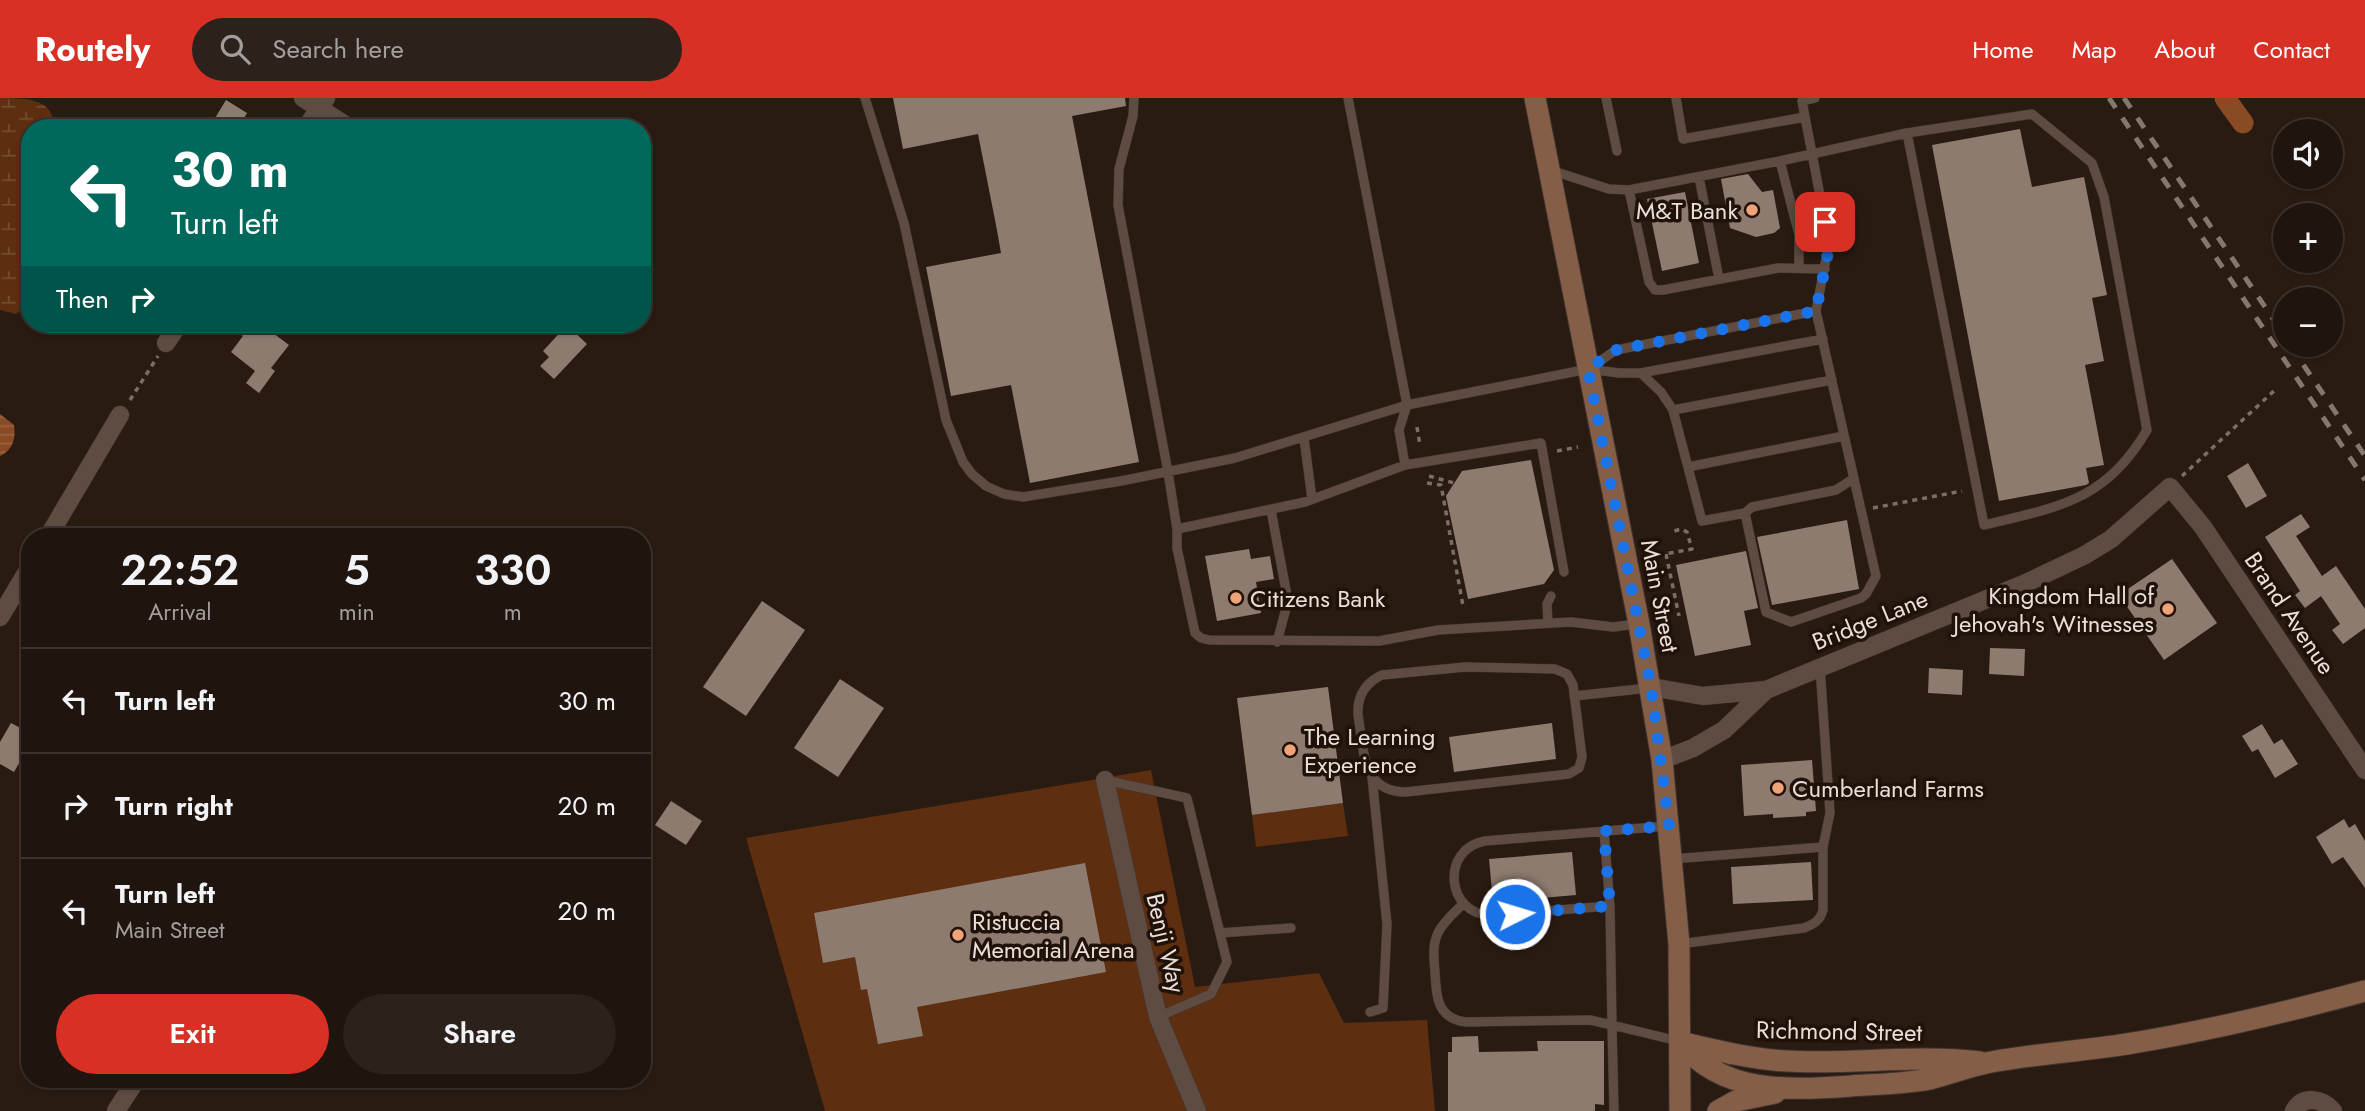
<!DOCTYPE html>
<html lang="en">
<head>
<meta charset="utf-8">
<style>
  :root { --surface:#20140e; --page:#2d211c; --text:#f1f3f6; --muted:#a29e9e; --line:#3d332e; --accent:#d93025 }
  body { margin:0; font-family:Jost,sans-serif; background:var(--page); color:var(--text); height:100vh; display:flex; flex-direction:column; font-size:26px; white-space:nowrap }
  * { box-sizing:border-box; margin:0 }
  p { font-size:23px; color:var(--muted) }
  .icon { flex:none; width:38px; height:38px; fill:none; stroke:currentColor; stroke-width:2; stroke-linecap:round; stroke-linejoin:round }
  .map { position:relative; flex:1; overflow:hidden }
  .sheet { position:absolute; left:21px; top:430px; width:630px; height:560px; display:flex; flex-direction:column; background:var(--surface); border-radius:28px; box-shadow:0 2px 5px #0004,0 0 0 2px var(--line) }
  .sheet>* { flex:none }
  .top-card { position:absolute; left:21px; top:21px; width:630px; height:214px; border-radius:28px; box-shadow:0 2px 5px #0004,0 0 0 2px var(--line); background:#00695c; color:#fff; overflow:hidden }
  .fabs { position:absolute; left:2273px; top:21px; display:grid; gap:14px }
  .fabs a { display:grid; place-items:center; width:70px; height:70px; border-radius:50%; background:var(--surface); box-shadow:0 2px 5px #0004,0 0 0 2px var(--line); font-size:35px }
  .pin { position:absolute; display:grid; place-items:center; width:60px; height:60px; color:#fff; margin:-30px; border-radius:14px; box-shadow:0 4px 10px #0006 }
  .me { position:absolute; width:77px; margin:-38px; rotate:85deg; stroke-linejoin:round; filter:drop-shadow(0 0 5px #0008) }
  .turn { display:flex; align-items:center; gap:24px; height:147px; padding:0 35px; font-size:32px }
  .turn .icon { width:91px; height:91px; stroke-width:2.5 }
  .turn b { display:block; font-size:49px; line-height:60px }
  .then { display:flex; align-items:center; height:66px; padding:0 35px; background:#0003; gap:14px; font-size:26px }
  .eta { display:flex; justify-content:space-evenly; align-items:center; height:119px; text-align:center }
  .eta b { font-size:42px; font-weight:600; line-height:49px }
  .button { display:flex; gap:14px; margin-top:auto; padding:14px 35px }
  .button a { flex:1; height:80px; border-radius:42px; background:var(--accent); color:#fff; font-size:28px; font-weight:600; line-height:80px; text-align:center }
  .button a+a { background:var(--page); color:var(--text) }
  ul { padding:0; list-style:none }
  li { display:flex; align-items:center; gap:21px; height:105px; padding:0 35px; border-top:2px solid var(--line) }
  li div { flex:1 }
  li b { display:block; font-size:26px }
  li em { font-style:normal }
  header { display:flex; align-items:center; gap:42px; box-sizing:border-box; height:98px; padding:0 35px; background:var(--accent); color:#fff }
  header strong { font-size:33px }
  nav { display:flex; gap:38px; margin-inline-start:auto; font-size:24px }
  .search { width:490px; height:63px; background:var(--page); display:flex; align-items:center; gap:18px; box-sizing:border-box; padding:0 24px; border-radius:38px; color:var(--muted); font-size:26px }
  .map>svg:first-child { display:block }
</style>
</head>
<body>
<header>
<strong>Routely</strong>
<div class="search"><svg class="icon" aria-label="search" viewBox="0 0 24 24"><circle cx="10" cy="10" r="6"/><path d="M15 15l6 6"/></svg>Search here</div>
<nav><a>Home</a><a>Map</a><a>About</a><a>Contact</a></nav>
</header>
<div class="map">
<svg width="2365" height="1013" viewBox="0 0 2365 1013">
  <defs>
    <pattern id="wetland-marsh" width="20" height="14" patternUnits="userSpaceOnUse" patternTransform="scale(1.75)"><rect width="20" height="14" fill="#5d2e0f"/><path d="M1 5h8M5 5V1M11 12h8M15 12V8" fill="none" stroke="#744c31"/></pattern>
    <pattern id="water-rules" width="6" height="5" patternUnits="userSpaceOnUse" patternTransform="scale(1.75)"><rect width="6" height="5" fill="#894a24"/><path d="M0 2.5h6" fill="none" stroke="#9a6443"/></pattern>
  </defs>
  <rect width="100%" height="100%" fill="#2a1b12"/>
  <path fill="#5d2e0f" d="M 1151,672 L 1195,889 L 1319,875 L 1344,925 L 1427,922 L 1435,1013 L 825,1013 L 746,740 Z
    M 1343,705 L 1348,738 L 1256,749 L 1252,717 Z"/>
  <path fill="url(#wetland-marsh)" d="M 0,0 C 23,0 57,0 53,30 L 30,30 L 30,205 L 16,216 L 0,212 Z"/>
  <path fill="url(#water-rules)" d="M 0,316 L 14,327 C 16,340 13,352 0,358 Z"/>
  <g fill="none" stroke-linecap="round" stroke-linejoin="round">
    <path stroke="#894a24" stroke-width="21" d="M 2225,0 L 2243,25"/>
  </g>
  <path fill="#8e7b70" d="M 893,0 L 1125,0 L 1126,8 L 1072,18 L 1139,364 L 1030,385 L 1011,287 L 951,298 L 926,169 L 1001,155 L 996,127 L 978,36 L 903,51 Z
    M 226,2 L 247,15 L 238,30 L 209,30 Z
    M 2020,31 L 2032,89 L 2084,79 L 2107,197 L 2092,200 L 2104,263 L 2085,267 L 2104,367 L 2086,370 L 2089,385 L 2086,387 L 1999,403 L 1932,47 Z
    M 1748,76 L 1762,94 L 1773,92 L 1780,130 L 1774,135 L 1756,139 L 1730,130 L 1721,81 Z
    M 1685,94 L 1699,165 L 1662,173 L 1647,101 Z
    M 228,226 L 261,226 L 289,247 L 271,270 L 275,273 L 259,295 L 246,285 L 255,273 L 231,254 L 243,238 Z
    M 567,227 L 587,246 L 554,281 L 540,268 L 549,259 L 543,253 Z
    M 1531,362 L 1554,472 L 1544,486 L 1468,501 L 1446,398 L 1462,373 Z
    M 2248,365 L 2267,398 L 2246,410 L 2227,378 Z
    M 2301,416 L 2310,429 L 2296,438 L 2322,478 L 2336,468 L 2365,511 L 2365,530 L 2343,546 L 2332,532 L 2340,526 L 2321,498 L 2305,510 L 2295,497 L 2300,493 L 2265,439 Z
    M 1847,422 L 1859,491 L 1772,507 L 1757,439 Z
    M 1249,451 L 1251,461 L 1270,458 L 1274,481 L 1256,484 L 1261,515 L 1217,523 L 1205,458 Z
    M 1746,453 L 1758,510 L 1744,513 L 1751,547 L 1695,558 L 1676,467 Z
    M 2172,461 L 2217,525 L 2164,562 L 2119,497 Z
    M 762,503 L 805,532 L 746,618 L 703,589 Z
    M 1990,550 L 2025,551 L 2024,578 L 1989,576 Z
    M 1929,570 L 1963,572 L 1962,597 L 1928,595 Z
    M 840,581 L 884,610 L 838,679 L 794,650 Z
    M 1328,589 L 1343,705 L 1252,717 L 1237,600 Z
    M 11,625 L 30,635 L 30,646 L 14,674 L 0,666 L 0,644 Z
    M 1552,625 L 1556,661 L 1454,674 L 1449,639 Z
    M 2262,626 L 2274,646 L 2282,641 L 2298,666 L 2275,680 L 2258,651 L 2252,654 L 2242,638 Z
    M 1812,662 L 1816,713 L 1806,714 L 1806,718 L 1773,720 L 1773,716 L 1744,718 L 1741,667 Z
    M 671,703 L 702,723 L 686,747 L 655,727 Z
    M 2344,721 L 2349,730 L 2355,726 L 2365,743 L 2365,790 L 2343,759 L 2332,766 L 2316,739 Z
    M 1572,754 L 1576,797 L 1493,804 L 1489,761 Z
    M 1811,764 L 1813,802 L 1733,806 L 1731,769 Z
    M 1085,765 L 1106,874 L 917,909 L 923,938 L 878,946 L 867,891 L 861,892 L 855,859 L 823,865 L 814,815 Z
    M 1478,938 L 1479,954 L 1538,953 L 1537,943 L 1604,943 L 1604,1007 L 1595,1006 L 1595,1013 L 1448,1013 L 1448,954 L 1452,954 L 1452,939 Z"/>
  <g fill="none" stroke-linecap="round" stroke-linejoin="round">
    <defs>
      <path id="lane" d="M 865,0 L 904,125 L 946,322 L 963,364 L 972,376 L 986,388 L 1004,396 L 1023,399 L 1121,383 L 1235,360 L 1407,307 L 1399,332 L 1405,367
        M 1134,0 L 1133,18 L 1119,71 L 1118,107 L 1168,374 L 1177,431 L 1177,450 L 1195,535 L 1201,540 L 1209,542 L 1379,543 L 1438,532 L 1571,524 L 1613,529 L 1637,526
        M 1348,0 L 1407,307 L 1588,271 L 1619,275 L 1641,275 L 1823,241
        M 1606,0 L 1617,53
        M 1676,0 L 1683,41 L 1805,19
        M 1780,63 L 1799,137 L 1799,170
        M 1550,72 L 1609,91 L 1629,92
        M 1699,79 L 1719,181
        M 1825,171 L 1778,170 L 1663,192 L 1655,192 L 1649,184 L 1629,92 L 1780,63 L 1907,35 L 2032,16 L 2092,65 L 2104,99 L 2147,332 C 2106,403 2058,409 1984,427 L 1907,35
        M 1590,270 L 1616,252 L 1816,213
        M 1641,275 L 1661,294 L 1673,312 L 1702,423 L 1745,415 L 1752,409 L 1836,392 L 1853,381
        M 1673,312 L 1832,282
        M 1304,340 L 1312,401
        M 1688,369 L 1844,338
        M 1271,412 L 1288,503 L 1277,544
        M 1745,415 L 1766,514 L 1791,524 L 1861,500 L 1866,496 L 1876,478 L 1816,213 L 1829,145 L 1802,3 L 1815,0
        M 1177,431 L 1305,404 L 1405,367 L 1541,345 L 1564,474
        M 1548,525 L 1547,506 L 1551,498
        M 1465,569 L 1555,571 L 1567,576 L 1573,587 L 1582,659 L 1579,670 L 1569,676 L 1406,694 C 1361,694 1364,651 1358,617 C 1357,599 1365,585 1382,577 Z
        M 1574,598 L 1649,590
        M 1105,682 L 1187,700 L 1227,864 L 1211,896 L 1158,919
        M 1604,733 L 1610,808 L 1612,927 L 1678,943
        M 1672,761 L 1823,749
        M 1463,806 C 1454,815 1443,824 1438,835 C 1432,847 1434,861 1435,874 C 1436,898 1437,921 1466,924 L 1590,922 L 1612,927 L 1614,1013
        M 1610,808 L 1491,817 C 1446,817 1440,751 1485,743 L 1667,728
        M 1220,835 L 1291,830
        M 1679,846 L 1804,830 C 1814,826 1820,823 1823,812 L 1823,749 L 1830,715 L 1820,569
        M 1370,914 L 1383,910 L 1387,826 L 1372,679"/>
      <path id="street" d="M 303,0 L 350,30
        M 306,30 L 326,0
        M 166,245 L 179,226
        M 48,439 L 120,317
        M 0,519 L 30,469
        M 1651,589 L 1703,598 L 1766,592 L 2026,485 L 2085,457 L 2111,441 L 2170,389 L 2203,429 L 2365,672
        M 1662,662 L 1693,650 L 1724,632 L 1766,592
        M 1105,682 L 1158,919 L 1197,1013
        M 116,1013 L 136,982
        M 2294,1013 C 2303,997 2322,1000 2333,1013"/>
      <path id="secondary" d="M 1535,0 L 1639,526 L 1662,662 L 1679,846 L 1680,1013
        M 1680,944 C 1723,997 1789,992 1851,988 C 1877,986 1904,986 1930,981 C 1950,976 1970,968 1991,964 C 2036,956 2082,953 2127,946 C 2208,933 2287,914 2365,893
        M 1680,944 C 1715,952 1750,961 1786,963 C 1851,967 1915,956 1980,964
        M 1718,1013 L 1736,1003 L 1775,995"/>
    </defs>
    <use href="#lane" stroke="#413530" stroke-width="10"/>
    <use href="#street" stroke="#413530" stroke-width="19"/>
    <use href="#secondary" stroke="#413530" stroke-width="23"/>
    <path stroke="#7b6e66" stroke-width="3.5" stroke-dasharray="5 5" stroke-linecap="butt" d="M 130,302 L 158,258
      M 1417,329 L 1420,348
      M 1557,353 L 1578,349
      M 1429,378 L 1454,385
      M 2182,378 L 2275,292
      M 1427,385 L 1441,387 L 1463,508
      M 1873,410 L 1962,393
      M 1666,456 L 1679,518
      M 1649,459 L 1692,451 L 1687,434 L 1681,431 L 1671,434"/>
    <use href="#lane" stroke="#5e4c43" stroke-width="9"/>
    <use href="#street" stroke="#5e4c43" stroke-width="18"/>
    <use href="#secondary" stroke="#855e48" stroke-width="21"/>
    <path stroke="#84776f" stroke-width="5" stroke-dasharray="12 12" stroke-linecap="butt" d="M 2109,0 L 2365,382
      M 2124,0 L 2286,240
      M 2290,247 L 2365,358"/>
  </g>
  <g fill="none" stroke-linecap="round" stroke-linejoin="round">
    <path stroke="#1a73e8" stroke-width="12" stroke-dasharray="0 21.6" d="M 1515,816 L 1610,808 L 1604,733 L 1669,728 L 1651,589 L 1588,271 L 1616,252 L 1816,213 L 1829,150 L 1825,124"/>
  </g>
  <g fill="#efa378" stroke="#201109" stroke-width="2.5">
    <circle cx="1752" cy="112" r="7"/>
    <circle cx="1236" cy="500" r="7"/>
    <circle cx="2168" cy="511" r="7"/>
    <circle cx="1290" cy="652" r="7"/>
    <circle cx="1778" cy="690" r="7"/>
    <circle cx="958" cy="837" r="7"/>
  </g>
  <g text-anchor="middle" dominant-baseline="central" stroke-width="7" stroke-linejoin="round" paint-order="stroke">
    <g font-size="24" fill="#e9ded8" stroke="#201109" text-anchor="start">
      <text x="1738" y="112" text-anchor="end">M&amp;T Bank</text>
      <text x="2154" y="497" text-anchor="end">Kingdom Hall of<tspan x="2154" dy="28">Jehovah's Witnesses</tspan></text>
      <text x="1250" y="500">Citizens Bank</text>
      <text x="1304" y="638">The Learning<tspan x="1304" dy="28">Experience</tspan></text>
      <text x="1792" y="690">Cumberland Farms</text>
      <text x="972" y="823">Ristuccia<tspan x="972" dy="28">Memorial Arena</tspan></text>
    </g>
    <g font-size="24" fill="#e9ded8" stroke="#201109">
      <text transform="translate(1660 498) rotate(79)">Main Street</text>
      <text transform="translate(2290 515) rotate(56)">Brand Avenue</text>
      <text transform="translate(1870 522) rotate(-22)">Bridge Lane</text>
      <text transform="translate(1166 845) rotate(77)">Benji Way</text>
      <text transform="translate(1839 933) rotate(1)">Richmond Street</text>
    </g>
  </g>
</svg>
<div class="fabs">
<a><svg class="icon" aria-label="sound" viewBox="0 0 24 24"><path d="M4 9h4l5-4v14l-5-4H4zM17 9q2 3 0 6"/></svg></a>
<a>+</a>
<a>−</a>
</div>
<div class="pin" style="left:1825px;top:124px;background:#d93025"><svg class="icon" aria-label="arrive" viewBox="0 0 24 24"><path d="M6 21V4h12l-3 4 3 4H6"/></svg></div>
<svg class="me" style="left:1515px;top:816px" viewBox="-20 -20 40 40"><circle r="17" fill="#1a73e8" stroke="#fff" stroke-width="3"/><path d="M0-11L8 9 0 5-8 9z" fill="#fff"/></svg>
<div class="top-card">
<div class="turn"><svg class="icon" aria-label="left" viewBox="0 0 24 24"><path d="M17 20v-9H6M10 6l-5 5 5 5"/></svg><div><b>30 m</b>Turn left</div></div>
<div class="then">Then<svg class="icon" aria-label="right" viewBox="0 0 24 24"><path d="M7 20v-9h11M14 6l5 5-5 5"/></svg></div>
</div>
<section class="sheet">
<div class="eta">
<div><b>22:52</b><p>Arrival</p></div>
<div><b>5</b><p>min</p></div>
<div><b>330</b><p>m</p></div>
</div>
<ul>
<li><svg class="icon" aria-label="left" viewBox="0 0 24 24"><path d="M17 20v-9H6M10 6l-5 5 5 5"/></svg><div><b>Turn left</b></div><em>30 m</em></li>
<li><svg class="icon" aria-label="right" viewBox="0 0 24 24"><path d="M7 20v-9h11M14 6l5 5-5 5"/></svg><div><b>Turn right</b></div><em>20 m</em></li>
<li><svg class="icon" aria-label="left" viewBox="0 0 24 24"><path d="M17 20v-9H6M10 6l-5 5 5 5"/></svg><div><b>Turn left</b><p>Main Street</p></div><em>20 m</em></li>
</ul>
<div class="button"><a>Exit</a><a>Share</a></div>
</section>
</div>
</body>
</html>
